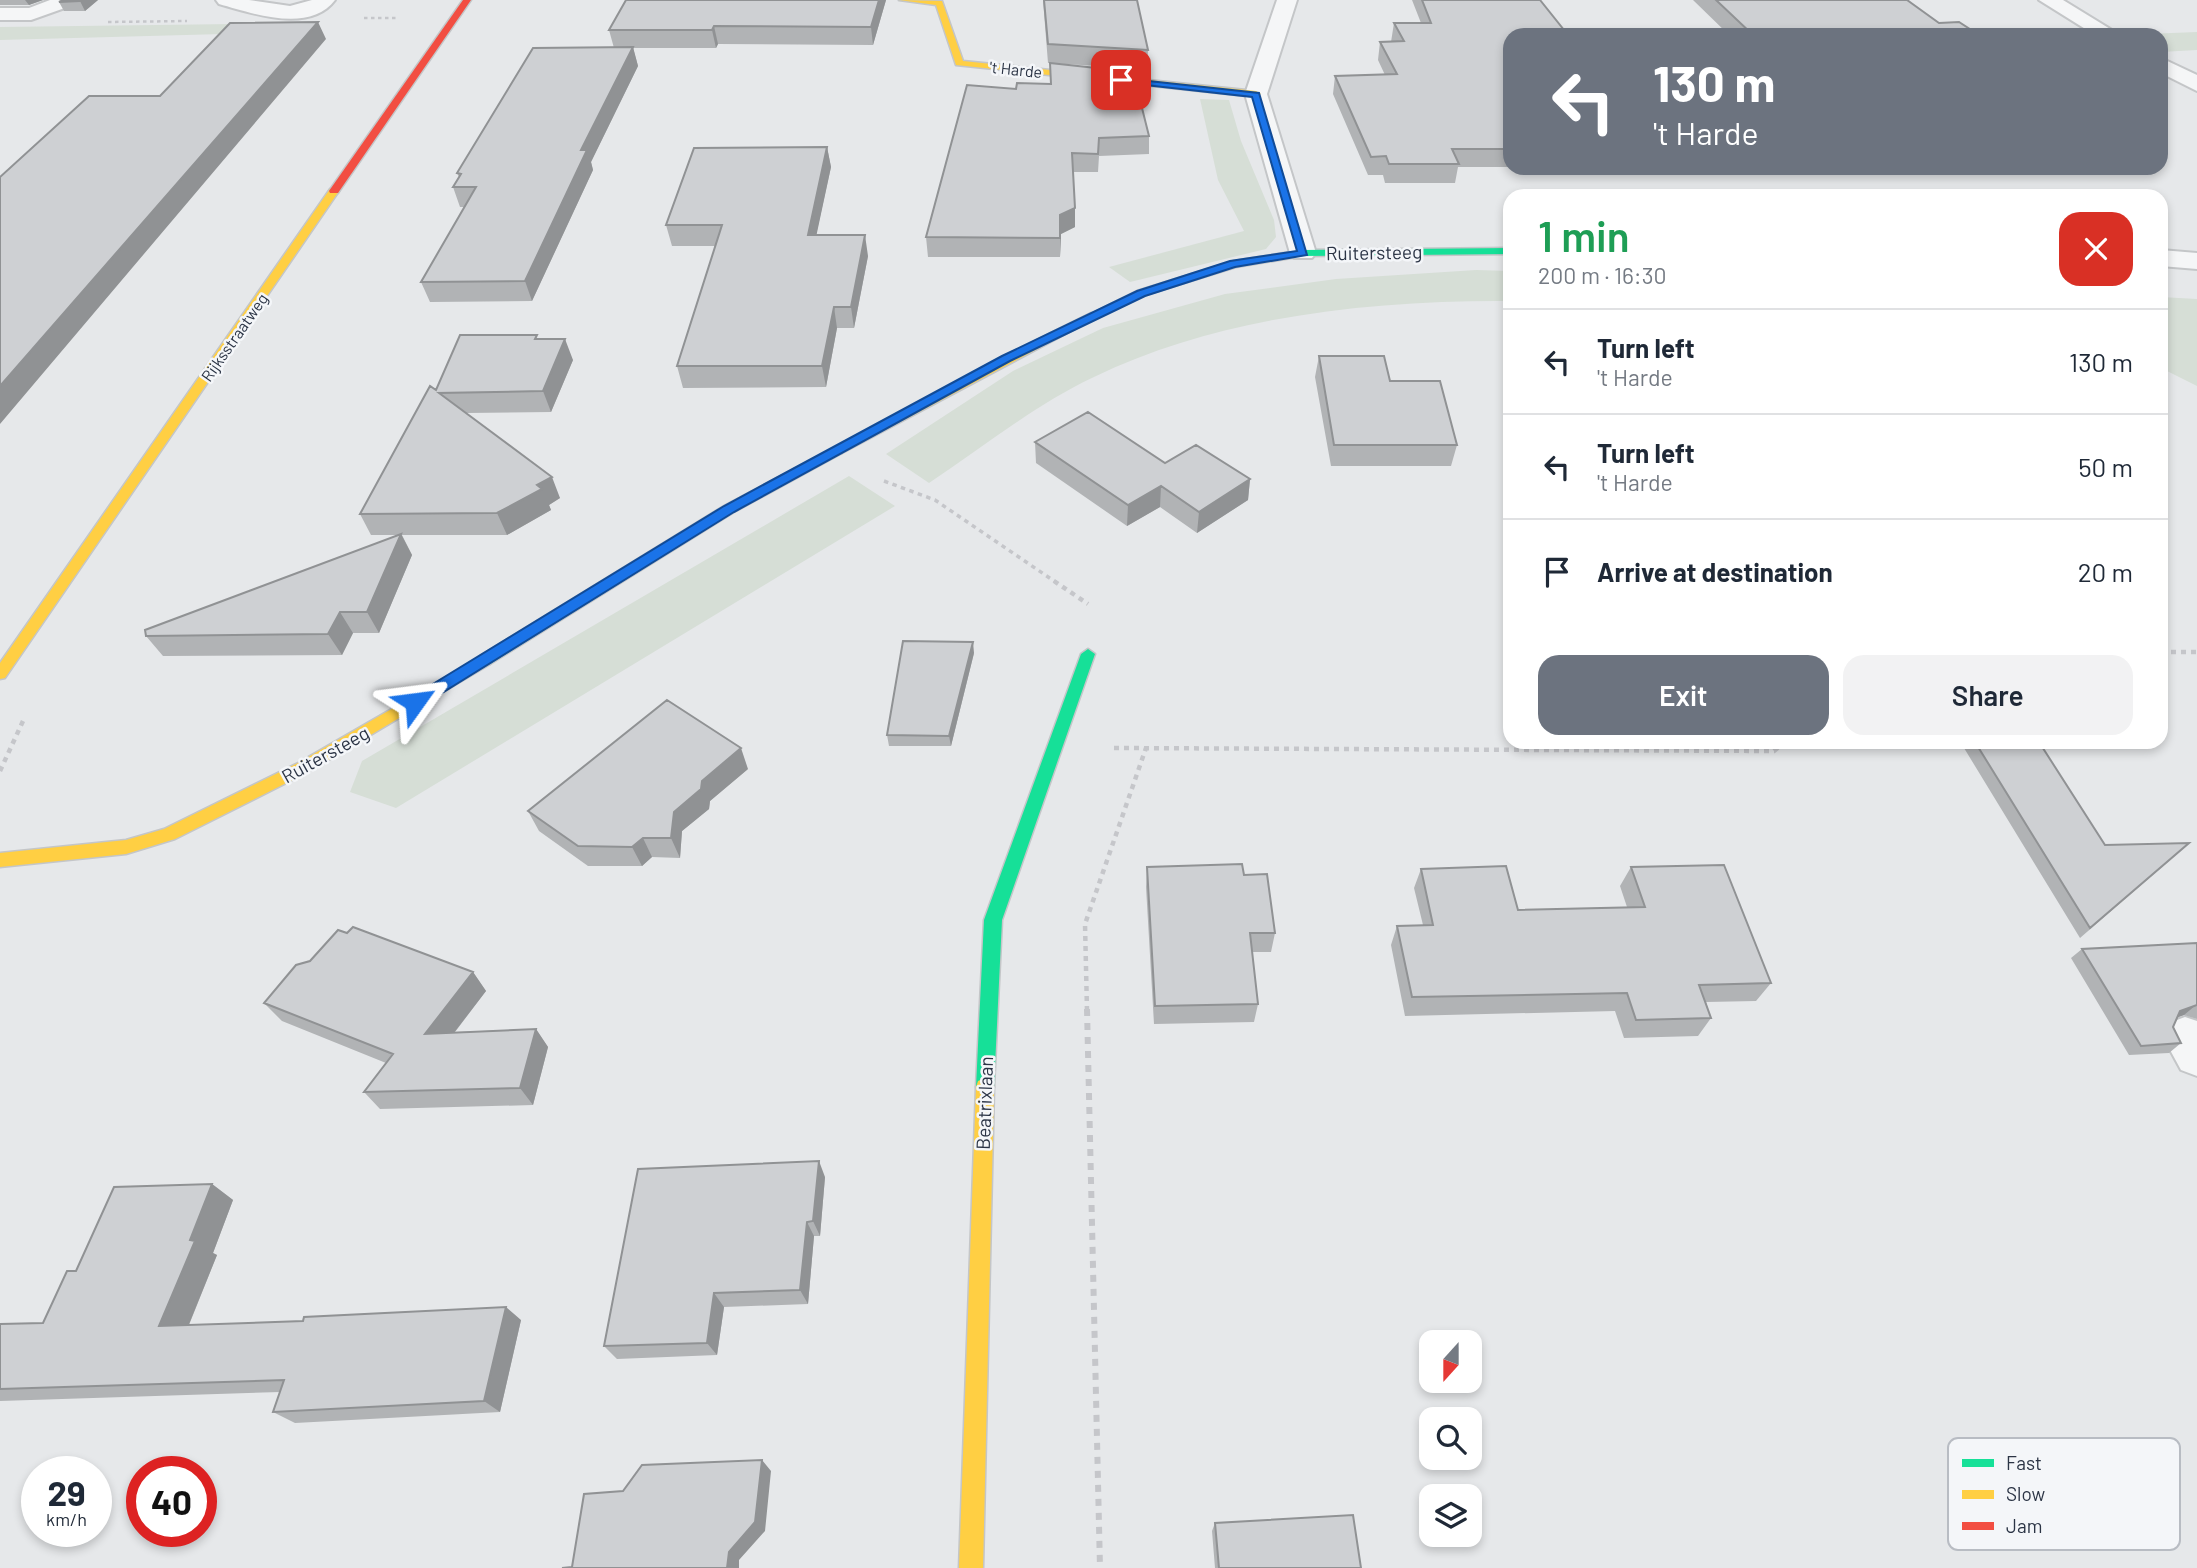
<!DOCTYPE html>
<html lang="en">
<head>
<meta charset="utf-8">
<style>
  :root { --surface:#fff; --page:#f2f2f3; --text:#1f2937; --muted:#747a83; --line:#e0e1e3; --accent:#6c737f }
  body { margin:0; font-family:Barlow,sans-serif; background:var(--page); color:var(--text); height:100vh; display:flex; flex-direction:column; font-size:26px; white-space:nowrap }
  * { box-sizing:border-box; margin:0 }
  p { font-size:23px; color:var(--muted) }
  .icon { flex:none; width:38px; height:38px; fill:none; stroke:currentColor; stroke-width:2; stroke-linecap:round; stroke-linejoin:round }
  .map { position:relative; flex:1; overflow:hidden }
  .details { position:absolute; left:1503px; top:189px; width:665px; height:560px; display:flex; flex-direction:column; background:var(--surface); border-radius:21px; box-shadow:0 4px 10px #0003 }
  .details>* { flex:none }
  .top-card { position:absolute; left:1503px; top:28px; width:665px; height:147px; border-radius:21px; box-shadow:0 4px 10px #0003; background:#6c737f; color:#fff; overflow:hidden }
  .needle { width:46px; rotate:201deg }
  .fabs { position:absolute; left:1419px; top:1330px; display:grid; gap:14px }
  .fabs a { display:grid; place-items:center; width:63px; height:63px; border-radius:14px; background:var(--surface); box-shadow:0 4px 10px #0003; font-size:35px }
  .speed { position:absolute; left:21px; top:1456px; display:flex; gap:14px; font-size:35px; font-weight:700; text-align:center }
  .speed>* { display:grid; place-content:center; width:91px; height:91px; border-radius:50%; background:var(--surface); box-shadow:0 4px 10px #0003; line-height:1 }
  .speed small { font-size:18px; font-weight:400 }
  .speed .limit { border:10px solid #d22; background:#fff; color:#111 }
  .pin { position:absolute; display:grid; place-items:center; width:60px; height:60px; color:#fff; margin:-30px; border-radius:14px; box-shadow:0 4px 10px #0006 }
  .me { position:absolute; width:77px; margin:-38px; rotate:59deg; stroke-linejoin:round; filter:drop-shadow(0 0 5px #0008) }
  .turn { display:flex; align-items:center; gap:24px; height:147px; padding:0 35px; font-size:32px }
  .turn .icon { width:91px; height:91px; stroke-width:2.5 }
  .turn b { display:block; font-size:49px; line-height:60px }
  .round { display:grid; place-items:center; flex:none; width:74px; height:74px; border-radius:21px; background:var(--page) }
  .summary { display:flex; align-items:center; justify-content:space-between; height:119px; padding:0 35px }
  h1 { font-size:42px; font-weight:600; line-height:52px; color:#1e9e55 }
  .cta { display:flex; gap:14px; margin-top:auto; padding:14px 35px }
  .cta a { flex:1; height:80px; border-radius:21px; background:var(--accent); color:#fff; font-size:28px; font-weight:600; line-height:80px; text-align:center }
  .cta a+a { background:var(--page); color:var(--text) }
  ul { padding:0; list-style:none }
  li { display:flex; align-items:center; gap:21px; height:105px; padding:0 35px; border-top:2px solid var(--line) }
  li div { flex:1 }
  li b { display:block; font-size:26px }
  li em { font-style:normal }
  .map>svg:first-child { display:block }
</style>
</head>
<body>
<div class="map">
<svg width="2197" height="1568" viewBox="0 0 2197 1568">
  <rect width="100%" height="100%" fill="#e6e8ea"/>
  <path fill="#d6ded6" d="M 234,24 L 223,34 L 0,40 L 0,27 Z
    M 2197,32 L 2197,50 L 2161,52 L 2161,35 L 2121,35 Z
    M 1200,99 L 1229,100 L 1241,141 L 1274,220 L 1276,237 L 1266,249 L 1130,282 L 1109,267 L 1244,231 L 1218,180 Z
    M 1476,270 L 1510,271 L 1510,301 C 1372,300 1220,316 1094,377 C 1036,404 982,448 929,483 L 886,454 L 1013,371 L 1103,328 L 1225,294 L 1336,279 Z
    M 2161,297 L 2197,299 L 2197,386 L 2161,368 Z
    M 849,476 L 895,506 L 396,808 L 350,792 L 362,761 Z"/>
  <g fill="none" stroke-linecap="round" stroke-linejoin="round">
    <defs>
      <path id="street" d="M 50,0 L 79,0 L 76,4 L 31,20 L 0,20 L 0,8 L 29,8 Z
        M 216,0 L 249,0 L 290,6 L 312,0 L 335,0 C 310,34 251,13 219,4 Z
        M 1277,0 L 1297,0 L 1267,94 L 1316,253 L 1312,258 L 1294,258 L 1290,253 L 1245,94 Z
        M 2039,0 L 2063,0 L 2120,35 L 2095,35 Z
        M 2161,58 L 2197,75 L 2197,91 L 2161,73 Z
        M 2161,250 L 2197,253 L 2197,269 L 2161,266 Z
        M 2185,1017 L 2197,1021 L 2197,1076 L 2181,1070 L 2163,1037 L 2169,1023 Z"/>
      <path id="fast" d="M 1510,248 L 1510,254 L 1303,256 L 1236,267 L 1145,295 L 1099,317 L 1089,315 L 1137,291 L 1234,261 L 1303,250 Z
        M 838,446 L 842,447 L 842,453 L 734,512 L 490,664 L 480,664 L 478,660 L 480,656 L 724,506 Z
        M 1088,649 L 1095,654 L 1002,920 L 994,1087 L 992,1093 L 985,1096 L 978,1093 L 976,1087 L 984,920 L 1081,654 Z"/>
      <path id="slow" d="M 899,0 L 942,1 L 963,61 L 1256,91 L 1261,94 L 1256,97 L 956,65 L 936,5 Z
        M 330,189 L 339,191 L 5,678 L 0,679 L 0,663 Z
        M 1091,313 L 1101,315 L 842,453 L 834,453 L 832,450 L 1002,357 Z
        M 485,655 L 492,660 L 490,664 L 310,771 L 175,839 L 126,854 L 0,867 L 0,853 L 126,840 L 164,829 L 298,763 Z
        M 985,1078 L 992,1081 L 994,1087 L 983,1568 L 959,1568 L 976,1087 L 978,1081 Z"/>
      <path id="jam" d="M 463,0 L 471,0 L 338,193 L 330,193 L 329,191 Z"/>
    </defs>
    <use href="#street" stroke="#c4c6c8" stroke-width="4"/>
    <use href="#fast" stroke="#c4c6c8" stroke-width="3"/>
    <use href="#slow" stroke="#c4c6c8" stroke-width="3"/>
    <use href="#jam" stroke="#c4c6c8" stroke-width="3"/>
    <path stroke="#c5c6ca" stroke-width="2.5" stroke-dasharray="3.5 3.5" stroke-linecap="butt" d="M 364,18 L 397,18
      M 108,22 L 187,21"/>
    <path stroke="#c5c6ca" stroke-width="3.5" stroke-dasharray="4.5 4.5" stroke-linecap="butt" d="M 884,481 L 935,500 L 1057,583"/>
    <path stroke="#c5c6ca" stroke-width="4.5" stroke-dasharray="5 5" stroke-linecap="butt" d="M 1054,581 L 1088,604
      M 2161,652 L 2197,652
      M 1114,748 L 1774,751 L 1785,742
      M 0,771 L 23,721
      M 1087,1011 L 1085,924 L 1146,748"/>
    <path stroke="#c5c6ca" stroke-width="6" stroke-dasharray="7 7" stroke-linecap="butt" d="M 1087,1009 L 1100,1568"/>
    <use href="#street" fill="#f5f6f7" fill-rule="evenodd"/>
    <use href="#fast" fill="#16e098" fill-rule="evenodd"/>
    <use href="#slow" fill="#ffcf43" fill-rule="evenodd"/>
    <use href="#jam" fill="#f24e42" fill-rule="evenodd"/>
  </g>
  <path fill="#b1b3b5" d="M 0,0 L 43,0 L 29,5 L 0,5 Z
    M 63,0 L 98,0 L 85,11 L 64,11 L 59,2 Z
    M 626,0 L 886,0 L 873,45 L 718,44 L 716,48 L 633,48 L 638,66 L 591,162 L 593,170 L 532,301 L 430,302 L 421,282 L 465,207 L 460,207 L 453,187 L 459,177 L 457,173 L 614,48 L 609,30 Z
    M 1043,0 L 1137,0 L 1148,50 L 1147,69 L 1048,63 Z
    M 1412,0 L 1540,0 L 1510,35 L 1510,167 L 1458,167 L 1455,183 L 1385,183 L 1383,175 L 1368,175 L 1333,94 L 1335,76 L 1385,75 L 1378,60 L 1380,42 L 1391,42 L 1394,23 L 1421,23 Z
    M 1693,0 L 1907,0 L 1939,23 L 1979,35 L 1729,35 Z
    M 1050,63 L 1149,136 L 1149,154 L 1099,156 L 1098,172 L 1073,172 L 1075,227 L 1061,234 L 1060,257 L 928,257 L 926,237 L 1016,89 L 1050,84 Z
    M 827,147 L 831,167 L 816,235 L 868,256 L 854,328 L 837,328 L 826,387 L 683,388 L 677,366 L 716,246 L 672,246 L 666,225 Z
    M 1650,168 L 1874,168 L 1651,170 Z
    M 539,339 L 573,360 L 551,412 L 466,413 L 560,498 L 549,505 L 551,510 L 507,535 L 402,535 L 412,555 L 379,633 L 353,633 L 342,655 L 163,656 L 146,636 L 397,535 L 371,535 L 360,514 L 436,390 Z
    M 1319,356 L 1390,381 L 1457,445 L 1451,466 L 1331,466 L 1315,377 Z
    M 1035,442 L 1165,463 L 1250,479 L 1248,500 L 1197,533 L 1160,507 L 1127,526 L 1036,463 Z
    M 974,653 L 951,746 L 889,746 L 887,735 Z
    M 1970,742 L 2039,742 L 2105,845 L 2178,853 L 2080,938 L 1964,748 Z
    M 748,769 L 710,801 L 709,809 L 682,831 L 680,858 L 652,857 L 642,866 L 588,866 L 539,831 L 528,811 Z
    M 1147,867 L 1275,933 L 1271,952 L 1252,952 L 1258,1004 L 1254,1022 L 1154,1024 L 1146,887 Z
    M 1631,867 L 1771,983 L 1756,1001 L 1706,1002 L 1711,1018 L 1698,1036 L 1624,1038 L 1615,1011 L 1405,1016 L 1391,945 L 1397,926 L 1423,925 L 1414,888 L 1421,869 L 1518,910 L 1627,907 L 1620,886 Z
    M 347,933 L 473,972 L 486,991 L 455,1032 L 536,1029 L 548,1047 L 533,1105 L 380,1109 L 364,1092 L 386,1063 L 282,1021 L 264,1003 L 310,961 Z
    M 2197,943 L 2197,1019 L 2184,1015 L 2177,1017 L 2173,1027 L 2181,1043 L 2169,1053 L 2129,1055 L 2071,958 L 2082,949 Z
    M 825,1177 L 820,1236 L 814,1236 L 808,1304 L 724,1307 L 717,1355 L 617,1359 L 604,1346 Z
    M 212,1184 L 233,1200 L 213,1253 L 217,1255 L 189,1325 L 521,1320 L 500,1412 L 295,1423 L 273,1412 L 280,1392 L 0,1401 L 0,1324 L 43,1323 L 76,1271 Z
    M 1215,1523 L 1361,1568 L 1215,1568 L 1212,1531 Z"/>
  <path fill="#909294" d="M 25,0 L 43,0 L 29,5 Z
    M 81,0 L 98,0 L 85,11 L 80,1 Z
    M 879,0 L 886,0 L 873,45 L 871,27 Z
    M 318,22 L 326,39 L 0,424 L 0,386 Z
    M 714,26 L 718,44 L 716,48 L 712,30 Z
    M 633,47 L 638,66 L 591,162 L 593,170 L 532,301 L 525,281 L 581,150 Z
    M 827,147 L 831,167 L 812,256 L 808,235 Z
    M 1075,208 L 1075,227 L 1061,234 L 1060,257 L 1060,215 Z
    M 865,235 L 868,256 L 854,328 L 851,307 Z
    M 834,307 L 837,328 L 826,387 L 822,366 Z
    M 565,339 L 573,360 L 551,412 L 543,391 Z
    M 552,477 L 560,498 L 549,505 L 551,510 L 507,535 L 497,513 L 537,485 Z
    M 1250,479 L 1248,500 L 1197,533 L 1199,512 Z
    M 1161,486 L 1160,507 L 1127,526 L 1128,505 Z
    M 401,534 L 412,555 L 379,633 L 367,612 Z
    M 340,612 L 353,633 L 342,655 L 328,634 Z
    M 973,642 L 974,653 L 951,746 L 949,736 Z
    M 741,748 L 748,769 L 710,801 L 709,809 L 682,831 L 680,858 L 671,838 L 674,812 L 702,781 Z
    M 643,838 L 652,857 L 642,866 L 632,847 Z
    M 473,972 L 486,991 L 440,1051 L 425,1034 Z
    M 2196,1005 L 2184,1015 L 2168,1021 L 2180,1011 Z
    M 536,1029 L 548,1047 L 533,1105 L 520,1088 Z
    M 819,1161 L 825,1177 L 820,1236 L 813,1221 Z
    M 212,1184 L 233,1200 L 213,1253 L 217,1255 L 183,1339 L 159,1326 L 190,1240 Z
    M 807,1222 L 814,1236 L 808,1304 L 800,1290 Z
    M 714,1293 L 724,1307 L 717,1355 L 707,1343 Z
    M 506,1307 L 521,1320 L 500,1412 L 484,1401 Z
    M 762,1460 L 771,1471 L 765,1531 L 739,1560 L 739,1568 L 727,1568 L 729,1552 Z"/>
  <path fill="#ced0d3" stroke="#909294" stroke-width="2" d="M 63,0 L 81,0 L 80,1 L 59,2 Z
    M 626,0 L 879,0 L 871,27 L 714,26 L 712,30 L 609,30 Z
    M 1044,0 L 1137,0 L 1148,50 L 1048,44 Z
    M 1422,0 L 1540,0 L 1568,35 L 1510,35 L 1510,149 L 1452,149 L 1459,164 L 1389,164 L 1386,156 L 1371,157 L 1335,76 L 1397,74 L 1380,42 L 1404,41 L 1394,23 L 1431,23 Z
    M 1716,0 L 1907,0 L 1939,23 L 1959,22 L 1979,35 L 1753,35 Z
    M 318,22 L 0,386 L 0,177 L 89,96 L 160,96 L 230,23 Z
    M 633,47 L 581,150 L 587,150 L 525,281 L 421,282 L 476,187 L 453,187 L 461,174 L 457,173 L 533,48 Z
    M 1050,63 L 1133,72 L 1149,136 L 1099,138 L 1098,154 L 1072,153 L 1075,208 L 1060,215 L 1060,238 L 926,237 L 967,85 L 1016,89 L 1017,83 L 1051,84 Z
    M 827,147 L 808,235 L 865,235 L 851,307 L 834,307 L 822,366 L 677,366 L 722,225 L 666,225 L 694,148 Z
    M 460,335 L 537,335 L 535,339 L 565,339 L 543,391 L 439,393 L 552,477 L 537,485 L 542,489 L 497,513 L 360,514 L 430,386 L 436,390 Z
    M 1319,356 L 1384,356 L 1390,381 L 1440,381 L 1457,445 L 1334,445 Z
    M 1088,412 L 1165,463 L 1196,445 L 1250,479 L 1199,512 L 1161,486 L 1128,505 L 1035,442 Z
    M 401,534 L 367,612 L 340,612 L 328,634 L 146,636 L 145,630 Z
    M 903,641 L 973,642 L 949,736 L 887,735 Z
    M 667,700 L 741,748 L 702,781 L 701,789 L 674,812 L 671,838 L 643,838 L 632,847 L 578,846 L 528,811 Z
    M 1975,742 L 2039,742 L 2105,845 L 2189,843 L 2090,928 Z
    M 1242,864 L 1244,875 L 1267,874 L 1275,933 L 1250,933 L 1258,1004 L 1155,1006 L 1147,867 Z
    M 1724,865 L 1771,983 L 1699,985 L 1711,1018 L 1636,1020 L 1627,993 L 1412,997 L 1397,926 L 1433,925 L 1421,869 L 1506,866 L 1518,910 L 1645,907 L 1631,867 Z
    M 353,927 L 473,972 L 425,1034 L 536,1029 L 520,1088 L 364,1092 L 393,1054 L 264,1003 L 296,965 L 310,961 L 338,930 L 347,933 Z
    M 2197,943 L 2197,1005 L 2180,1011 L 2173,1027 L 2181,1043 L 2141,1046 L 2082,949 Z
    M 819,1161 L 813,1221 L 807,1222 L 800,1290 L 714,1293 L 707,1343 L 604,1346 L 638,1169 Z
    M 212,1184 L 190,1240 L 195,1241 L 159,1326 L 303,1321 L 304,1317 L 506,1307 L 484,1401 L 273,1412 L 284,1380 L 0,1389 L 0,1324 L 43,1323 L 67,1271 L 76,1271 L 114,1187 Z
    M 762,1460 L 755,1522 L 729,1552 L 727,1568 L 562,1568 L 572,1567 L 584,1494 L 623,1491 L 642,1465 Z
    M 1353,1515 L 1361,1568 L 1219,1568 L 1215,1523 Z"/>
  <path fill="#1a73e8" stroke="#114b97" stroke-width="2" d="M 1121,78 L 1259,93 L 1307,255 L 1235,267 L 1145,296 L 1010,361 L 734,512 L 421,706 L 410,706 L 410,698 L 724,506 L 1002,356 L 1137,291 L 1230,261 L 1297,251 L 1252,97 L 1118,82 Z"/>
  <g text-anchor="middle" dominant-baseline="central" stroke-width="5" stroke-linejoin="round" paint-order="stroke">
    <g font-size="16" fill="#2b3445" stroke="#f4f6f9">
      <text transform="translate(1016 69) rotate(6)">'t Harde</text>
      <text transform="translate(234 337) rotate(-55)">Rijksstraatweg</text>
    </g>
    <g font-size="19" fill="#2b3445" stroke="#f4f6f9">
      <text transform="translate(1374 252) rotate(-1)">Ruitersteeg</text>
      <text transform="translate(325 754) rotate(-29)">Ruitersteeg</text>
      <text transform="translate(984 1103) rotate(-88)">Beatrixlaan</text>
    </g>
  </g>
  <rect x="1948" y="1438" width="232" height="112" rx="10" fill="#f4f6f9" stroke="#b8bcc3" stroke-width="2"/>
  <rect x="1962" y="1459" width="32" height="8" fill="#16e098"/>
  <rect x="1962" y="1490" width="32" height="9" fill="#ffcf43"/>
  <rect x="1962" y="1522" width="32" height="8" fill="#f24e42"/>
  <g font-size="19" fill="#2b3445">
    <text x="2006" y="1470">Fast</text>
    <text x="2006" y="1501">Slow</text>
    <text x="2006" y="1533">Jam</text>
  </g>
</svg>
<div class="fabs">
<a><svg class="needle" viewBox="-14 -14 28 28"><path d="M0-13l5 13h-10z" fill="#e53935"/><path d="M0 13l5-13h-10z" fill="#747a83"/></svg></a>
<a><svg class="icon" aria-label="search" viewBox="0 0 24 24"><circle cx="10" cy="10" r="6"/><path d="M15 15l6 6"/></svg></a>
<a><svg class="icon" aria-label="layers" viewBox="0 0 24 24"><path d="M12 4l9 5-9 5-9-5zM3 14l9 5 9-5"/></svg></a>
</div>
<div class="speed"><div>29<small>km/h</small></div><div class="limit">40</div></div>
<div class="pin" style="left:1121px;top:80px;background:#d93025"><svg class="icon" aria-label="arrive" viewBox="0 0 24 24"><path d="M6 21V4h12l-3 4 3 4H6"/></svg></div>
<svg class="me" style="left:415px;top:702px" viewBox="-20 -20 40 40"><path d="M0-17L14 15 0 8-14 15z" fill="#1a73e8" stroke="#fff" stroke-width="4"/></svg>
<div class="top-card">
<div class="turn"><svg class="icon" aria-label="left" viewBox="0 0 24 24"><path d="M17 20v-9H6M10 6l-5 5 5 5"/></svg><div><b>130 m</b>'t Harde</div></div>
</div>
<section class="details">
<div class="summary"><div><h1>1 min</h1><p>200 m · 16:30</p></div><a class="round" style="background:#d93025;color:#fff"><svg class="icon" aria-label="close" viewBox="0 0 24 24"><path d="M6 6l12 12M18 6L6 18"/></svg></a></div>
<ul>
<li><svg class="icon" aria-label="left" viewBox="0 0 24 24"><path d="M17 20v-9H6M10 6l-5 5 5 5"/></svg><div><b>Turn left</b><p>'t Harde</p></div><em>130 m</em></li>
<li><svg class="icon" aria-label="left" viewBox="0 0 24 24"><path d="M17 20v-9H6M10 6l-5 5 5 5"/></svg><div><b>Turn left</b><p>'t Harde</p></div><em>50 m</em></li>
<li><svg class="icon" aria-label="arrive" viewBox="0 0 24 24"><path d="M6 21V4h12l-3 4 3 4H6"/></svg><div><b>Arrive at destination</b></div><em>20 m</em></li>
</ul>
<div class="cta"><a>Exit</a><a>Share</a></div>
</section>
</div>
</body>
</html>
